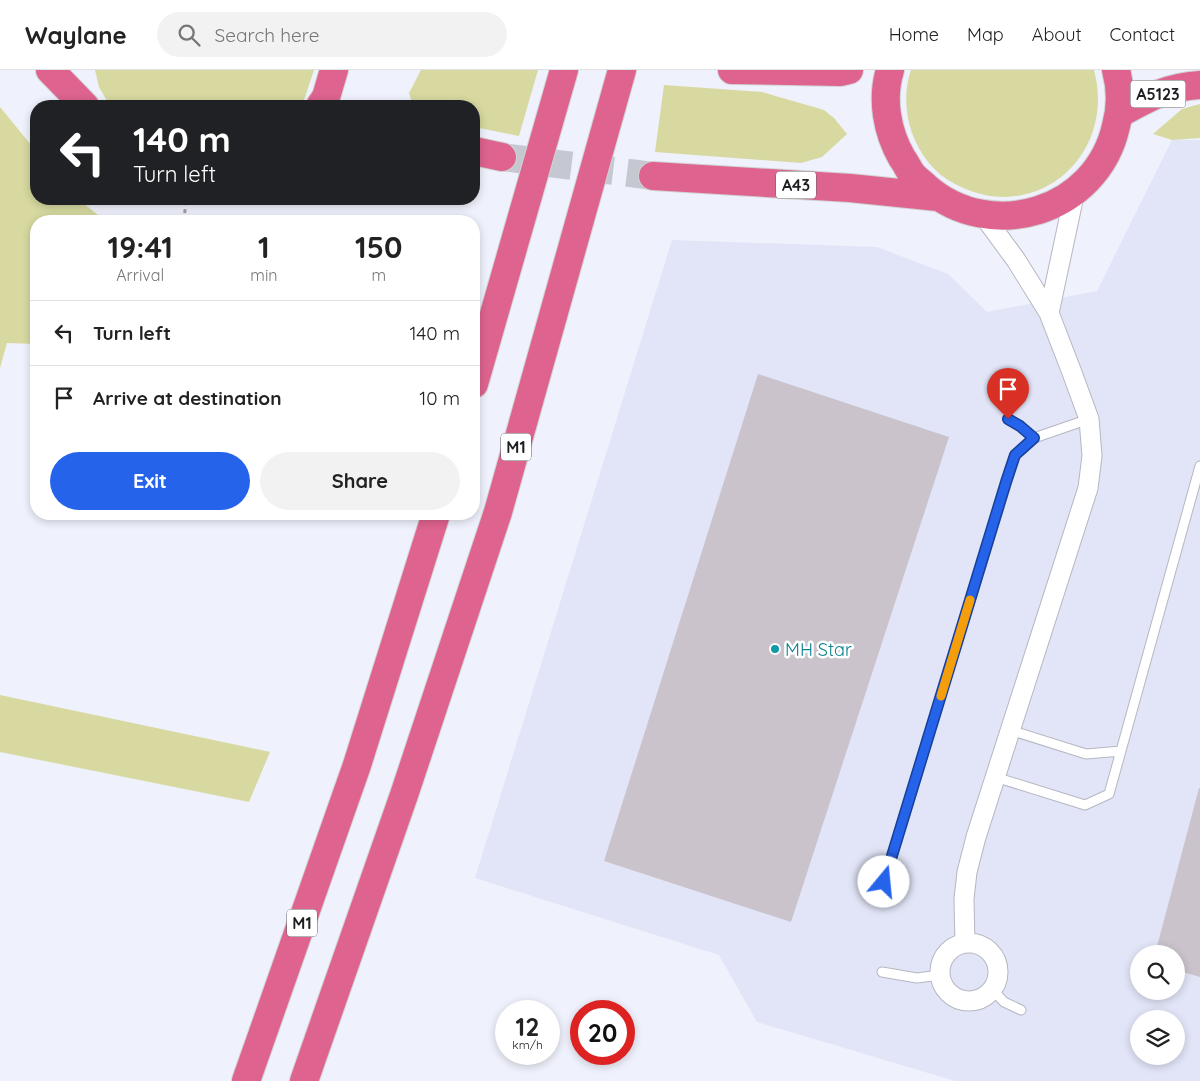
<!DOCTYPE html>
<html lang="en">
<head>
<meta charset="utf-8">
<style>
  :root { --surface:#fff; --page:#f2f2f2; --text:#222; --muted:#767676; --line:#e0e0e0; --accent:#2563eb }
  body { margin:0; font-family:Quicksand,sans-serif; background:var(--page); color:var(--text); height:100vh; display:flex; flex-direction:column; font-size:19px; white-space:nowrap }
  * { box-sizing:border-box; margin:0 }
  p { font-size:16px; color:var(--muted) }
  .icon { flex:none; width:28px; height:28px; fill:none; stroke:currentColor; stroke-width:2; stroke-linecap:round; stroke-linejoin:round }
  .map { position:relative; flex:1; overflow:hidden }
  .panel { position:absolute; left:30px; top:145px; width:450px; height:305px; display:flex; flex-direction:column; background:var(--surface); border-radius:20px; box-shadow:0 2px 8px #0003 }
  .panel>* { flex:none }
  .hud { position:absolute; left:30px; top:30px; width:450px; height:105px; border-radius:20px; box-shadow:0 2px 8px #0003; background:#202124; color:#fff; overflow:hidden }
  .fabs { position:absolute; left:1130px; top:875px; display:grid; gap:10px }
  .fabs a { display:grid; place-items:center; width:55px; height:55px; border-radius:50%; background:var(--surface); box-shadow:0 2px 8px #0003; font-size:25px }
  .speed { position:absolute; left:495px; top:930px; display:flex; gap:10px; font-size:25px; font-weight:700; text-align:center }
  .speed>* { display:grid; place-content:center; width:65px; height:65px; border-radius:50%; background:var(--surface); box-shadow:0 2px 8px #0003; line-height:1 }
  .speed small { font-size:12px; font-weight:400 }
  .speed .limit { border:8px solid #d22; background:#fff; color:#111 }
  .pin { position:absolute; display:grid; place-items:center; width:42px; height:42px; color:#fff; margin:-51px -21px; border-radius:50% 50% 50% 0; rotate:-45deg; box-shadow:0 0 5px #0007 }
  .pin .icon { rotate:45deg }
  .me { position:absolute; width:55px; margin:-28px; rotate:17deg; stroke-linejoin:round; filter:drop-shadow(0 0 4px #0008) }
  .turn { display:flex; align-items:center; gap:18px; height:105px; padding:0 20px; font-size:22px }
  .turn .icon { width:65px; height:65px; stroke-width:2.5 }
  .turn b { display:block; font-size:35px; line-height:42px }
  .eta { display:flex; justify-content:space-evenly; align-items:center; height:85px; text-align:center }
  .eta b { font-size:30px; font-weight:800; line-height:35px }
  .action { display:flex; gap:10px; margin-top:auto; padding:10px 20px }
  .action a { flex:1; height:58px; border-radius:30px; background:var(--accent); color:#fff; font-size:20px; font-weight:800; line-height:58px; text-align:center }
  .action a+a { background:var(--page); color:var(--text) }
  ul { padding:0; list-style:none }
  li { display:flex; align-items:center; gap:15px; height:65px; padding:0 20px; border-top:1px solid var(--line) }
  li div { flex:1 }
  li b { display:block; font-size:19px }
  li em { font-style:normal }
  header { display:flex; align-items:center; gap:30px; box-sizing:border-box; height:70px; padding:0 25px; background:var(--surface); border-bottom:1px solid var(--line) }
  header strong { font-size:24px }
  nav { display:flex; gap:28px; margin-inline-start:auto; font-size:18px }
  .search { width:350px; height:45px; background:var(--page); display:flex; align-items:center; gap:12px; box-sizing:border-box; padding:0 18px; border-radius:28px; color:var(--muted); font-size:19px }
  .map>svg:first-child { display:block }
</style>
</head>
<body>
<header>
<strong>Waylane</strong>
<div class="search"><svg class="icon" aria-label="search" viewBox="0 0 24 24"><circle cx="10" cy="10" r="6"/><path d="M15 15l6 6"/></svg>Search here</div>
<nav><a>Home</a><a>Map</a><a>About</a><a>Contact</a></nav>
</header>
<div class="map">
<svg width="1200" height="1011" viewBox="0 0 1200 1011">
  <rect width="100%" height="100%" fill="#eff1fc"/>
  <path fill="#e1e5f7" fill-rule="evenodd" d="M 1172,70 L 1200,70 L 1200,1011 L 955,1011 L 757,952 L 719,885 L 475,808 L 672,170 L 877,177 L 948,204 L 987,242 L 1097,221 ZM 1139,884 L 1176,884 L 1176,921 L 1139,921 ZM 1139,949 L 1176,949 L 1176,986 L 1139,986 Z"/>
  <path fill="#d7d9a0" d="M 95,0 L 314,0 L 304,30 L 299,36 L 110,36 L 99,17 Z
    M 421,0 L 538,0 L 519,66 L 474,57 L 474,36 L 413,36 L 409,23 Z
    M 911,0 L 1094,0 C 1117,86 1035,157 955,114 C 935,104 920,85 912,63 C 905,43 904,20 911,0 Z
    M 664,15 L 762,22 L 824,40 L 834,48 L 847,64 L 822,87 L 801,93 L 655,82 Z
    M 1200,34 L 1200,68 L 1172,70 L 1153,64 L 1182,39 Z
    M 0,37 L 36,81 L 36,129 L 78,129 L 103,149 L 109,151 L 36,151 L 36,274 L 7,273 L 0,298 Z
    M 0,625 L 270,682 L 249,732 L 0,682 Z"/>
  <path fill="#cac3cc" d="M 758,304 L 949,367 L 791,852 L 604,791 Z
    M 1199,718 L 1200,718 L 1200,907 L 1176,900 L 1176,884 L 1155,884 Z"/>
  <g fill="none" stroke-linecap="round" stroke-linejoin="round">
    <path stroke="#c5c7d1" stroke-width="28" stroke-dasharray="28 14" stroke-linecap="butt" d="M 502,87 L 653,106"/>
    <defs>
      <path id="lane" d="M 1008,349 L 1020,356 L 1034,368
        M 1010,660 L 1086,684 L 1121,681
        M 995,707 L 1085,735 L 1109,724 L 1200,396
        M 884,812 L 1015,385 L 1034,368 L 1089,349
        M 882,902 L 917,908 L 940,905
        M 992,919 L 1004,932 L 1021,940"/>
      <path id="street" d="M 1049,243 L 1075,121
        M940 902a29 29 0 1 1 58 0a29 29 0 1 1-58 0Z
        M 965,873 L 964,829 L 967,802 L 976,767 L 1088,418 L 1092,386 L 1089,349 L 1071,300 L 1049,243 L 1016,190 L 983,145"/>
      <path id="highway" d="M 50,0 L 85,36
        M 732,0 L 841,2 L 849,0
        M 890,0 C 881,29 887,62 902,88 C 906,93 908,99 912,104 C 916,109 922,113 926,117 C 991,174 1097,142 1116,56 C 1121,38 1121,18 1116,0
        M 320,36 L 326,27 L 334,0
        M 1119,44 C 1147,28 1167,17 1200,15
        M 474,81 L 502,87
        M 653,106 L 850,118 L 938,127
        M 474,314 L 564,0
        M 246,1011 L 357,695 L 436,444
        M 304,1011 L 404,725 L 498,442 L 622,0"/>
    </defs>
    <use href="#lane" stroke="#b5b7c1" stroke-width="11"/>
    <use href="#street" stroke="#b5b7c1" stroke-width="21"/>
    <use href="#highway" stroke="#d2d2d3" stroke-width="30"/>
    <path stroke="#9fa0a8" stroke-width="3" stroke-dasharray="4 4" stroke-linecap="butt" d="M 184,151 L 186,129"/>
    <use href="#lane" stroke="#fff" stroke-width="9"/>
    <use href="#street" stroke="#fff" stroke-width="19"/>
    <use href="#highway" stroke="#de638f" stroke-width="28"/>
  </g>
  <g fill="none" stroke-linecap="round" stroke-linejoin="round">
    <defs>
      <path id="route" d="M 884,812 L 1006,412 L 1015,385 L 1034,368 L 1020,356 L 1008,349"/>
    </defs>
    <use href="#route" stroke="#184099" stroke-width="12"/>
    <use href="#route" stroke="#2563eb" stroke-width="9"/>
    <path stroke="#f59e0b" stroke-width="9" d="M 941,626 L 970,530"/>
  </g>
  <circle fill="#0f9aa8" stroke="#fff" stroke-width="2" cx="775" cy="579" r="5"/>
  <g text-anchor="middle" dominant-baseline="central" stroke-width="5" stroke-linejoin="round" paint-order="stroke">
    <g fill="#fff" stroke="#626265" stroke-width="1">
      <rect x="1130.5" y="10.5" width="55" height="27" rx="4"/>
      <rect x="776" y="101.5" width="40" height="27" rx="4"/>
      <rect x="501" y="363.5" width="30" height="27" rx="4"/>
      <rect x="287" y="839.5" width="30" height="27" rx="4"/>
    </g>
    <g font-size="16" font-weight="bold" fill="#1e1f23">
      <text x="1158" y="24">A5123</text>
      <text x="796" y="115">A43</text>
      <text x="516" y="377">M1</text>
      <text x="302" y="853">M1</text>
    </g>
    <g font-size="18" fill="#0d838f" stroke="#fff" text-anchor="start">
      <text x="785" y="579">MH Star</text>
    </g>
  </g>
</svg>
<div class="fabs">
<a><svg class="icon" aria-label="search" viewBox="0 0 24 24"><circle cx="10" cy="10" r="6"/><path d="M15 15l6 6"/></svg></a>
<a><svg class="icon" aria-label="layers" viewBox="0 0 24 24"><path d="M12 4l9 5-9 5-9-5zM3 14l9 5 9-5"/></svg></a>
</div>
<div class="speed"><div>12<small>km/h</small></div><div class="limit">20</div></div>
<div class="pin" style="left:1008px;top:349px;background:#d93025"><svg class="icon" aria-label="arrive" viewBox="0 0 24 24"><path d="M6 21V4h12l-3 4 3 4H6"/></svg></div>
<svg class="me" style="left:884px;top:812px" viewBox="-20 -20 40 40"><circle r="19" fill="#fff"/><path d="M0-13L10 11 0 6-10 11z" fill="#2563eb"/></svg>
<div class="hud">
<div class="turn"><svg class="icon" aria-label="left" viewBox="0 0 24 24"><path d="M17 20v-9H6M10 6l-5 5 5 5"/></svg><div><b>140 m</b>Turn left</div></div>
</div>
<section class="panel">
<div class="eta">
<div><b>19:41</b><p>Arrival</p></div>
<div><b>1</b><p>min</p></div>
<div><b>150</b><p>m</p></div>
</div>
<ul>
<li><svg class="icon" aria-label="left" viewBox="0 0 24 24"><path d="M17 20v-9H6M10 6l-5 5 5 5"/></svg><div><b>Turn left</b></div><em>140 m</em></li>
<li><svg class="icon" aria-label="arrive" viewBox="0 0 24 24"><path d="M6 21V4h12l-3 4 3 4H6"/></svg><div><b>Arrive at destination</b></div><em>10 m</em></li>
</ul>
<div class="action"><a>Exit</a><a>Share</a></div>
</section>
</div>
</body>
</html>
